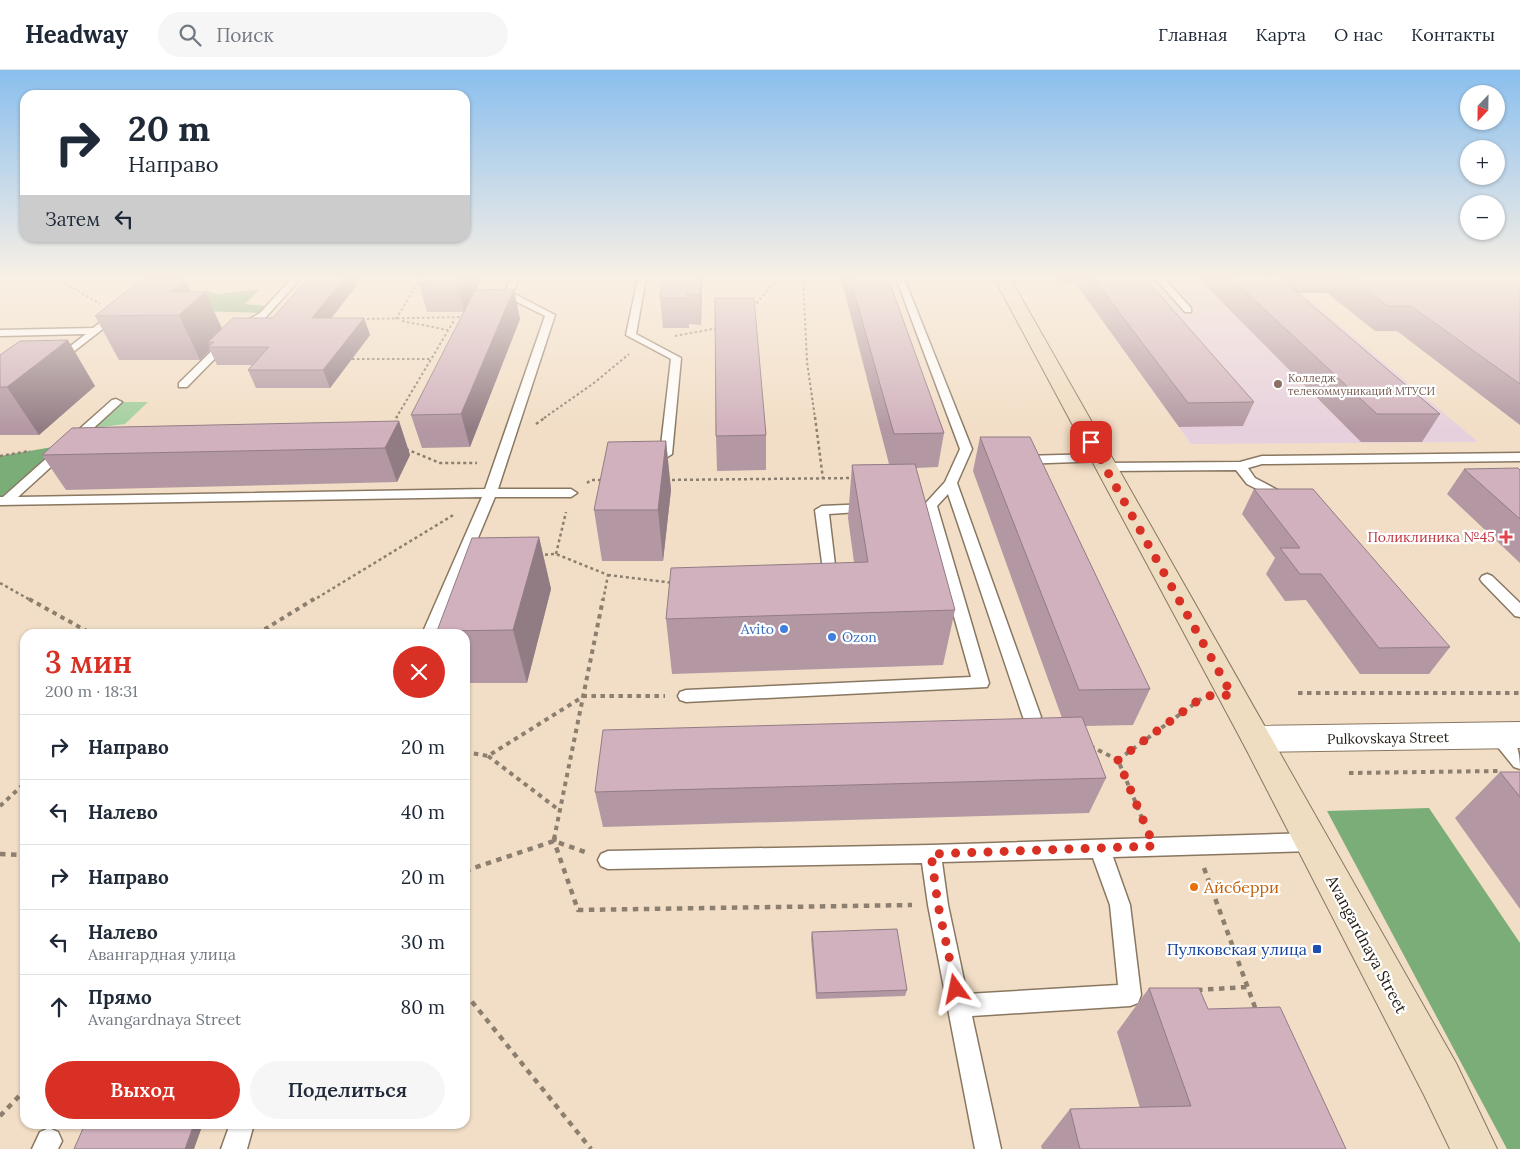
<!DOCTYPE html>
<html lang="ru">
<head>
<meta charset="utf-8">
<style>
  :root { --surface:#fff; --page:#f6f6f7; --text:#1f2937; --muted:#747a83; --line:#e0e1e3; --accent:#d93025 }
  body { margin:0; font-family:Lora,serif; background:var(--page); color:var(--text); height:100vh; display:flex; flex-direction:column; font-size:19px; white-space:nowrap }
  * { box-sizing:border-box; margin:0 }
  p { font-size:16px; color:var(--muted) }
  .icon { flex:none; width:28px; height:28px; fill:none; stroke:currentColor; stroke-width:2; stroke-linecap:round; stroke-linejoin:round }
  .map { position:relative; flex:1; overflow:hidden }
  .sheet { position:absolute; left:20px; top:559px; width:450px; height:500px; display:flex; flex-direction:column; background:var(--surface); border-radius:15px; box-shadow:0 1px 4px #0004 }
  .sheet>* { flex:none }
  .guide { position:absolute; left:20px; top:20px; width:450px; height:152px; border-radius:15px; box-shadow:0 1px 4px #0004; background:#fff; color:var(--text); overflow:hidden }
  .needle { width:32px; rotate:202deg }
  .controls { position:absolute; left:1460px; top:15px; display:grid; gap:10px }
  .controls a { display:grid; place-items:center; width:45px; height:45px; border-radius:50%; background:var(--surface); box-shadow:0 1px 4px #0004; font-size:25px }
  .pin { position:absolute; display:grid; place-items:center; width:42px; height:42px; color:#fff; margin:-21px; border-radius:10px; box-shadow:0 2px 8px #0006 }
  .me { position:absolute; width:55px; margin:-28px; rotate:348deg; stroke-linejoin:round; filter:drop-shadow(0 0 4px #0008) }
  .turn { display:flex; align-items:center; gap:18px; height:105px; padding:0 25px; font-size:22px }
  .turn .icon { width:65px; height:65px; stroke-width:2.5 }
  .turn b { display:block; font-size:35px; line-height:42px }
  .then { display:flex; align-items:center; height:48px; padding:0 25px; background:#0003; gap:10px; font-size:19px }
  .round { display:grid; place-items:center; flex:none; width:52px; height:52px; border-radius:26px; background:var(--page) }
  .overview { display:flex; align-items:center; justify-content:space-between; height:85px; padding:0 25px }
  h1 { font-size:30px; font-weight:600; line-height:38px; color:var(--accent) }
  .cta { display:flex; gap:10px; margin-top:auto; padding:10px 25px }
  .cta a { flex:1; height:58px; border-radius:30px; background:var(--accent); color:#fff; font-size:20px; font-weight:600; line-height:58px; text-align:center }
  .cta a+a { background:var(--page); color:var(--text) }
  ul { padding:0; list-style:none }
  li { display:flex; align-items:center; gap:15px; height:65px; padding:0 25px; border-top:1px solid var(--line) }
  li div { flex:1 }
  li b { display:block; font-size:19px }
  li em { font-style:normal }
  header { display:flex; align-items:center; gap:30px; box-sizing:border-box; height:70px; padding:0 25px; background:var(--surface); border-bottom:1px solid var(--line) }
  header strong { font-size:24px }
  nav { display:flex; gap:28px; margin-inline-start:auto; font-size:18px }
  .search { width:350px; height:45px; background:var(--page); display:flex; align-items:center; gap:12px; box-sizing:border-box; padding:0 18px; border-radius:28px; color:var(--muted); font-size:19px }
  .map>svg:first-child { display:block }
</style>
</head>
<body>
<header>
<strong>Headway</strong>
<div class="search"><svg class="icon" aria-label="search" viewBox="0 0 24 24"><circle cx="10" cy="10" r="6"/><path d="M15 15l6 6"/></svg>Поиск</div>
<nav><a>Главная</a><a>Карта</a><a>О нас</a><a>Контакты</a></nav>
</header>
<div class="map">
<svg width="1520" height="1079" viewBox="0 0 1520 1079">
  <rect width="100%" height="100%" fill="#f2dec6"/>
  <path fill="#e7d0dd" d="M 1056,208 L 1284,208 L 1478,372 L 1191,374 L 1076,214 L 1060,214 Z"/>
  <path fill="#a2cf9e" d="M 116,332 L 148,332 L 125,354 L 87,359 Z"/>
  <path fill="#7bad78" d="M 260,219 L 245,234 L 266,236 L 260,243 L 139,239 L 207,221 L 218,224 Z
    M 70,374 L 0,431 L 0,386 Z
    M 1429,738 L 1520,873 L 1520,1079 L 1507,1079 L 1327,741 Z"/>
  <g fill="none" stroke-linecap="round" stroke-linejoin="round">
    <defs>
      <path id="lane" d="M 292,208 L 301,208 L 266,247 L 242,261 L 187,317 L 179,317 L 179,313 L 236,257 L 260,243 Z
        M 511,208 L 519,208 L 513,223 L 555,245 L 498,419 L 571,419 L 577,423 L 571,427 L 495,427 L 438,564 L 422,564 L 482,427 L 0,435 L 0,427 L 3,427 L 112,330 L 116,329 L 122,332 L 120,334 L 18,427 L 485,419 L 545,246 L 505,226 L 504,224 Z
        M 638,208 L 646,208 L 636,264 L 681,288 L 672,384 L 666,388 L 660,384 L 671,289 L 626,265 Z
        M 896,208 L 904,208 L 972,379 L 957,413 L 1041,647 L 1038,652 L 1032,654 L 1026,652 L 1023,647 L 948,424 L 937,436 L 989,613 L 987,617 L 686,632 L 680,630 L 678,626 L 680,622 L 686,620 L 971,607 L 923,436 L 945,412 L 960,379 Z
        M 1155,208 L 1164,208 L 1191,238 L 1191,242 L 1185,242 Z
        M 114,242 L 122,244 L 59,293 L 54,290 L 55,288 L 86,264 L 0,266 L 0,260 L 93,258 Z
        M 1520,383 L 1520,391 L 1262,394 L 1248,398 L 1255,408 L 1287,425 L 1288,428 L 1282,432 L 1247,414 L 1236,400 L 1105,401 L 1099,397 L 1105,393 L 1240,392 L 1262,386 Z
        M 1100,384 L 1106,388 L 1104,391 L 1021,394 L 1015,390 L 1021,386 Z
        M 868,434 L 873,435 L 875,438 L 873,441 L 829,444 L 837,512 L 830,517 L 825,515 L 815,440 L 822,436 Z
        M 1487,504 L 1492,506 L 1520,533 L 1520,547 L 1515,546 L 1482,512 L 1480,509 L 1482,506 Z
        M 1498,658 C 1517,664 1520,682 1520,699 L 1514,697 L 1492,670 L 1489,665 L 1492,660 Z
        M 1312,763 L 1319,766 L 1322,772 L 1319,778 L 1312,781 L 1113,787 L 1130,835 L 1141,925 L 1138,933 L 1130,936 L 972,946 L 1001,1079 L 975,1079 L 928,835 L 922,793 L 608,799 L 601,796 L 598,790 L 601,784 L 608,781 L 931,775 ZM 1093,788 L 1110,835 L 1118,915 L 967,924 L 948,835 L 942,792 Z
        M 230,1054 L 254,1054 L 247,1079 L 221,1079 Z
        M 49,1058 L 58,1062 L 62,1071 L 58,1079 L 32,1079 L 40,1062 Z"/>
      <path id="street" d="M 1520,652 L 1520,678 L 1257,682 L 1246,678 L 1241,669 L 1246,660 L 1257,656 Z"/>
      <path id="secondary" d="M 994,208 L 1010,208 L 1456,993 L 1497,1079 L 1450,1079 L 1424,1025 L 1244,675 Z"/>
    </defs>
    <use href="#lane" stroke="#897761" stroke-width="3"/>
    <use href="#street" stroke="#897761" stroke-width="2"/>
    <use href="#secondary" stroke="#897761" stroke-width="2"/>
    <path stroke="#8d7f6f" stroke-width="2" stroke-dasharray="2.5 2.5" stroke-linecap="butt" d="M 56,208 L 100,234
      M 803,208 L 807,292 L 815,348
      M 753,237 L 779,208
      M 362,249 L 463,247
      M 396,249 L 421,208
      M 402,251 L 448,260
      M 675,266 L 718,258
      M 352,289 L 431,289
      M 396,348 L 455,249
      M 544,348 L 594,313 L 629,284"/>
    <path stroke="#8d7f6f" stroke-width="2.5" stroke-dasharray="3 3" stroke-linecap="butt" d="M 815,347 L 823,409
      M 396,354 L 397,347
      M 536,354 L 546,347
      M 406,379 L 440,393 L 477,393
      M 0,386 L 30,381
      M 666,410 L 855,408
      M 587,413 L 591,410 L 602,410
      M 556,484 L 566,442
      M 539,485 L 556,484 L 608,505 L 603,531
      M 608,505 L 674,513
      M 0,513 L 32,531
      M 312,531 L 455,444"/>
    <path stroke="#8d7f6f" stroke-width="4" stroke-dasharray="4.5 4.5" stroke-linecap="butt" d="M 29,529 L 92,564
      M 257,564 L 314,529
      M 1298,623 L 1520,623
      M 1090,676 L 1118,690 L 1144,753
      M 465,682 L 488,686 L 584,626 L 665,626
      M 488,686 L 559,740
      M 1118,690 L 1202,628
      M 1349,703 L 1498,701
      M 0,736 L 25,713
      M 554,769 L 603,529"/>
    <path stroke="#8d7f6f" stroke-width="4.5" stroke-dasharray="5.5 5.5" stroke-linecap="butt" d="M 555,767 L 554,771 L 578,840 L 912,835
      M 0,784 L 25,785
      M 1204,798 L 1256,940
      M 465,801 L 554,771 L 585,782
      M 1197,920 L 1247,917
      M 465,923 L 591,1079
      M 0,1046 L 25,1020"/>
    <use href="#lane" fill="#fff" fill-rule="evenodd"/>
    <use href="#street" fill="#fff" fill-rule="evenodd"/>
    <use href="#secondary" fill="#efddc1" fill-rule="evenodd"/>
  </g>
  <path fill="#b398a3" d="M 308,208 L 362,208 L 332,248 L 364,248 L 370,265 L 330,318 L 256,318 L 248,300 L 252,295 L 217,295 L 210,280 L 200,290 L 119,290 L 95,246 L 185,209 L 191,222 L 205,222 L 222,259 L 273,248 Z
    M 482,208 L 476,220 L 520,249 L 470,377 L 422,378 L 411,345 L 464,242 L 427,242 L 419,213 Z
    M 663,208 L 702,208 L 701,255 L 689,254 L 689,258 L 663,258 L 660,228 Z
    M 841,208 L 888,208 L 944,363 L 938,397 L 916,398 L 955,540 L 943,595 L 672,604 L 666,549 L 854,492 L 848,448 L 852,395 L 889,394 Z
    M 1056,208 L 1145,208 L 1254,332 L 1243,356 L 1179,357 L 1076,214 L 1060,214 Z
    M 1198,208 L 1520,208 L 1520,355 L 1397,261 L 1375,261 L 1327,223 L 1298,223 L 1440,344 L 1422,372 L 1361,372 Z
    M 0,285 L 95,316 L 39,365 L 0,365 Z
    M 399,351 L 410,385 L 397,412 L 66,420 L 42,385 Z
    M 766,365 L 766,400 L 717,401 L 716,366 Z
    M 980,367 L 1150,619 L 1133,655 L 1085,656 L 1106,708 L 1089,743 L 603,757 L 595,722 L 1062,648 L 973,401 Z
    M 666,371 L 671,420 L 663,491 L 602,491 L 594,440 Z
    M 1464,399 L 1520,400 L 1520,493 L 1447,424 Z
    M 1254,419 L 1450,577 L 1429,604 L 1360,604 L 1306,530 L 1285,531 L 1266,504 L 1275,488 L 1242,444 Z
    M 539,467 L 551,519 L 527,613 L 465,613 L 465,564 L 438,564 L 437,561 Z
    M 1500,702 L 1520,702 L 1520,839 L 1455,748 Z
    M 812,862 L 907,920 L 905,926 L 816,929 L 811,868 Z
    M 1149,918 L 1208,939 L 1346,1079 L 1042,1079 L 1041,1076 L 1070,1039 L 1140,1038 L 1117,962 Z"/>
  <path fill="#927c84" d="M 344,208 L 362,208 L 318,265 L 312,248 Z
    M 459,208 L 482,208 L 464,242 L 457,212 Z
    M 700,208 L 702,208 L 701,255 L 700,225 Z
    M 185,209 L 195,231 L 205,222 L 225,265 L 214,272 L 208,272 L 211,277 L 208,277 L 210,280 L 200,290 L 179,245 L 170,222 Z
    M 514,219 L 520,249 L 470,377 L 461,344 Z
    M 364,248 L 370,265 L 330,318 L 323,300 Z
    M 68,270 L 95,316 L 39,365 L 7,317 Z
    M 399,351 L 410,385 L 397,412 L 385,378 Z
    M 666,371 L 671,420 L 663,491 L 658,440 Z
    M 539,467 L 551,519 L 527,613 L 513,560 Z
    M 194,1054 L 203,1054 L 194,1079 L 185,1079 Z"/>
  <path fill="#d0b1bd" stroke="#927c84" d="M 308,208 L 344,208 L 312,248 L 364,248 L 323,300 L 248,300 L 269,277 L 208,277 L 214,272 L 208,272 L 233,248 L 273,248 Z
    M 422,208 L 459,208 L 457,212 L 419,213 Z
    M 663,208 L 700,208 L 700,225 L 687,224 L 687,228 L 660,228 Z
    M 850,208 L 888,208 L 944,363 L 894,364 Z
    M 1093,208 L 1145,208 L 1254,332 L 1188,333 Z
    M 1231,208 L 1280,208 L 1440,344 L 1377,344 Z
    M 1351,208 L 1520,208 L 1520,314 L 1411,236 L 1388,236 Z
    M 142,209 L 185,209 L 170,222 L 205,222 L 179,245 L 95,246 Z
    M 514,219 L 461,344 L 411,345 L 475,220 Z
    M 715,228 L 754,228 L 766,365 L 716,366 Z
    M 68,270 L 7,317 L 0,317 L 0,285 L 20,271 Z
    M 399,351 L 385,378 L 42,385 L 72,358 Z
    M 980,367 L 1030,367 L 1150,619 L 1079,620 Z
    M 666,371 L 658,440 L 594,440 L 608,372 Z
    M 915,394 L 955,540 L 666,549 L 671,498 L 868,492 L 852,395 Z
    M 1518,398 L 1520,400 L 1520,449 L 1464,399 Z
    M 1254,419 L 1313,419 L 1450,577 L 1379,578 L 1321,504 L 1300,504 L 1280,478 L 1300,478 Z
    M 539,467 L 513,560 L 437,561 L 472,468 Z
    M 1082,647 L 1106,708 L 595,722 L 603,660 Z
    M 1500,702 L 1520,702 L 1520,727 Z
    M 897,859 L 907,920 L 817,923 L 812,862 Z
    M 1149,918 L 1199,918 L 1208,939 L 1280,937 L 1346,1079 L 1080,1079 L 1070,1039 L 1191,1036 Z
    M 85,1054 L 194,1054 L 185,1079 L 74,1079 Z"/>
  <linearGradient id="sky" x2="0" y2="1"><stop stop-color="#8abfee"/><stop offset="0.58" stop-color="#f9f0e5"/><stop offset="1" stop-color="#f9f0e5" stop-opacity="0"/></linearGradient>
  <rect width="1520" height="359" fill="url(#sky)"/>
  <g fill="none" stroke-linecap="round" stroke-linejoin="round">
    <path stroke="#d93025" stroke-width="9" stroke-dasharray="0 16.2" d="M 956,919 L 938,835 L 931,784 L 1154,776 L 1118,690 L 1204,626 L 1232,625 L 1091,372"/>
  </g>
  <circle fill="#8d6e63" stroke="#fff" stroke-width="2" cx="1278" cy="314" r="5"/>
  <path fill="#e0444e" stroke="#fff" stroke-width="2" d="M1503.5 459.5h5v5h5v5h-5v5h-5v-5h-5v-5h5z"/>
  <g fill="#3f7fe0" stroke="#fff" stroke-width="2">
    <circle cx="784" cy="559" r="5"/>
    <circle cx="832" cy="567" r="5"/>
  </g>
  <circle fill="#e8710a" stroke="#fff" stroke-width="2" cx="1194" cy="817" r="5"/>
  <rect fill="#1a4fb4" stroke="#fff" stroke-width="2" x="1312" y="874" width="10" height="10" rx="2.5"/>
  <g text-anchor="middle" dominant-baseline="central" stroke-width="4.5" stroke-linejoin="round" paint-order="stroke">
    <g font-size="11" fill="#785e54" stroke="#fff" text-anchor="start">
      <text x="1288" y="308">Колледж<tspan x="1288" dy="13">телекоммуникаций МТУСИ</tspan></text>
    </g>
    <g font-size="14" fill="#be3a42" stroke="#fff" text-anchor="end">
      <text x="1495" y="467">Поликлиника №45</text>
    </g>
    <g font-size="14" fill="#366cbe" stroke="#fff" text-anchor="end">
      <text x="774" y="559">Avito</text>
      <text x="842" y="567" text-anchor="start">Ozon</text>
    </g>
    <g font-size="14" fill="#272017" stroke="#fff">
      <text transform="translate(1388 668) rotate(-1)">Pulkovskaya Street</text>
    </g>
    <g font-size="16" fill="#c56008" stroke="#fff" text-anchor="start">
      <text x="1204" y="817">Айсберри</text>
    </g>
    <g font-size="16" fill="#272017" stroke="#fff">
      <text transform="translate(1367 874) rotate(62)">Avangardnaya Street</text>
    </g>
    <g font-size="16" fill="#164399" stroke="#fff" text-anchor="end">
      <text x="1307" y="879">Пулковская улица</text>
    </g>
  </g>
</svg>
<div class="controls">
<a><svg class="needle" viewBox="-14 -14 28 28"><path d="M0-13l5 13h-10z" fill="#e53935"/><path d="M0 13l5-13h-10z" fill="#747a83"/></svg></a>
<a>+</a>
<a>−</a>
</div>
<div class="pin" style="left:1091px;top:372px;background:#d93025"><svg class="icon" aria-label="arrive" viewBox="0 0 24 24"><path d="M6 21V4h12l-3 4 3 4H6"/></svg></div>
<svg class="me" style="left:956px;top:919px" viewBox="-20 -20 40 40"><path d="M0-17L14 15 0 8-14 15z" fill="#d93025" stroke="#fff" stroke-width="4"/></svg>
<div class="guide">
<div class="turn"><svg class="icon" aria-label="right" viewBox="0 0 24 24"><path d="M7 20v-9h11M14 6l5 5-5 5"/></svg><div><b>20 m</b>Направо</div></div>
<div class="then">Затем<svg class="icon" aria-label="left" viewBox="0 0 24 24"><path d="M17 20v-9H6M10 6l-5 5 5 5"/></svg></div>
</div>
<section class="sheet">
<div class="overview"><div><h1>3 мин</h1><p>200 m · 18:31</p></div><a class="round" style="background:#d93025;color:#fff"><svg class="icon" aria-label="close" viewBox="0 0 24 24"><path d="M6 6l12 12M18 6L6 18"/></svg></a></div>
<ul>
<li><svg class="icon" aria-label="right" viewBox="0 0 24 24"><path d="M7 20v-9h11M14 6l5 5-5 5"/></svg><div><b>Направо</b></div><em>20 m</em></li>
<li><svg class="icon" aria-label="left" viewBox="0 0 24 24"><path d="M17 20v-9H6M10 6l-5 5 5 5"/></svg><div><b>Налево</b></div><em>40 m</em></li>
<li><svg class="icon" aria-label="right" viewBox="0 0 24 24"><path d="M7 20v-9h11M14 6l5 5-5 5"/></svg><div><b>Направо</b></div><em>20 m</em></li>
<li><svg class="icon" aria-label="left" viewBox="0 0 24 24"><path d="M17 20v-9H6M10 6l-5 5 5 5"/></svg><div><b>Налево</b><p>Авангардная улица</p></div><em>30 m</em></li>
<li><svg class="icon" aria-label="ahead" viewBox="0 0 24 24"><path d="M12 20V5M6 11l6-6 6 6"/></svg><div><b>Прямо</b><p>Avangardnaya Street</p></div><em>80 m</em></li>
</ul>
<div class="cta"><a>Выход</a><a>Поделиться</a></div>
</section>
</div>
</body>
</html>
